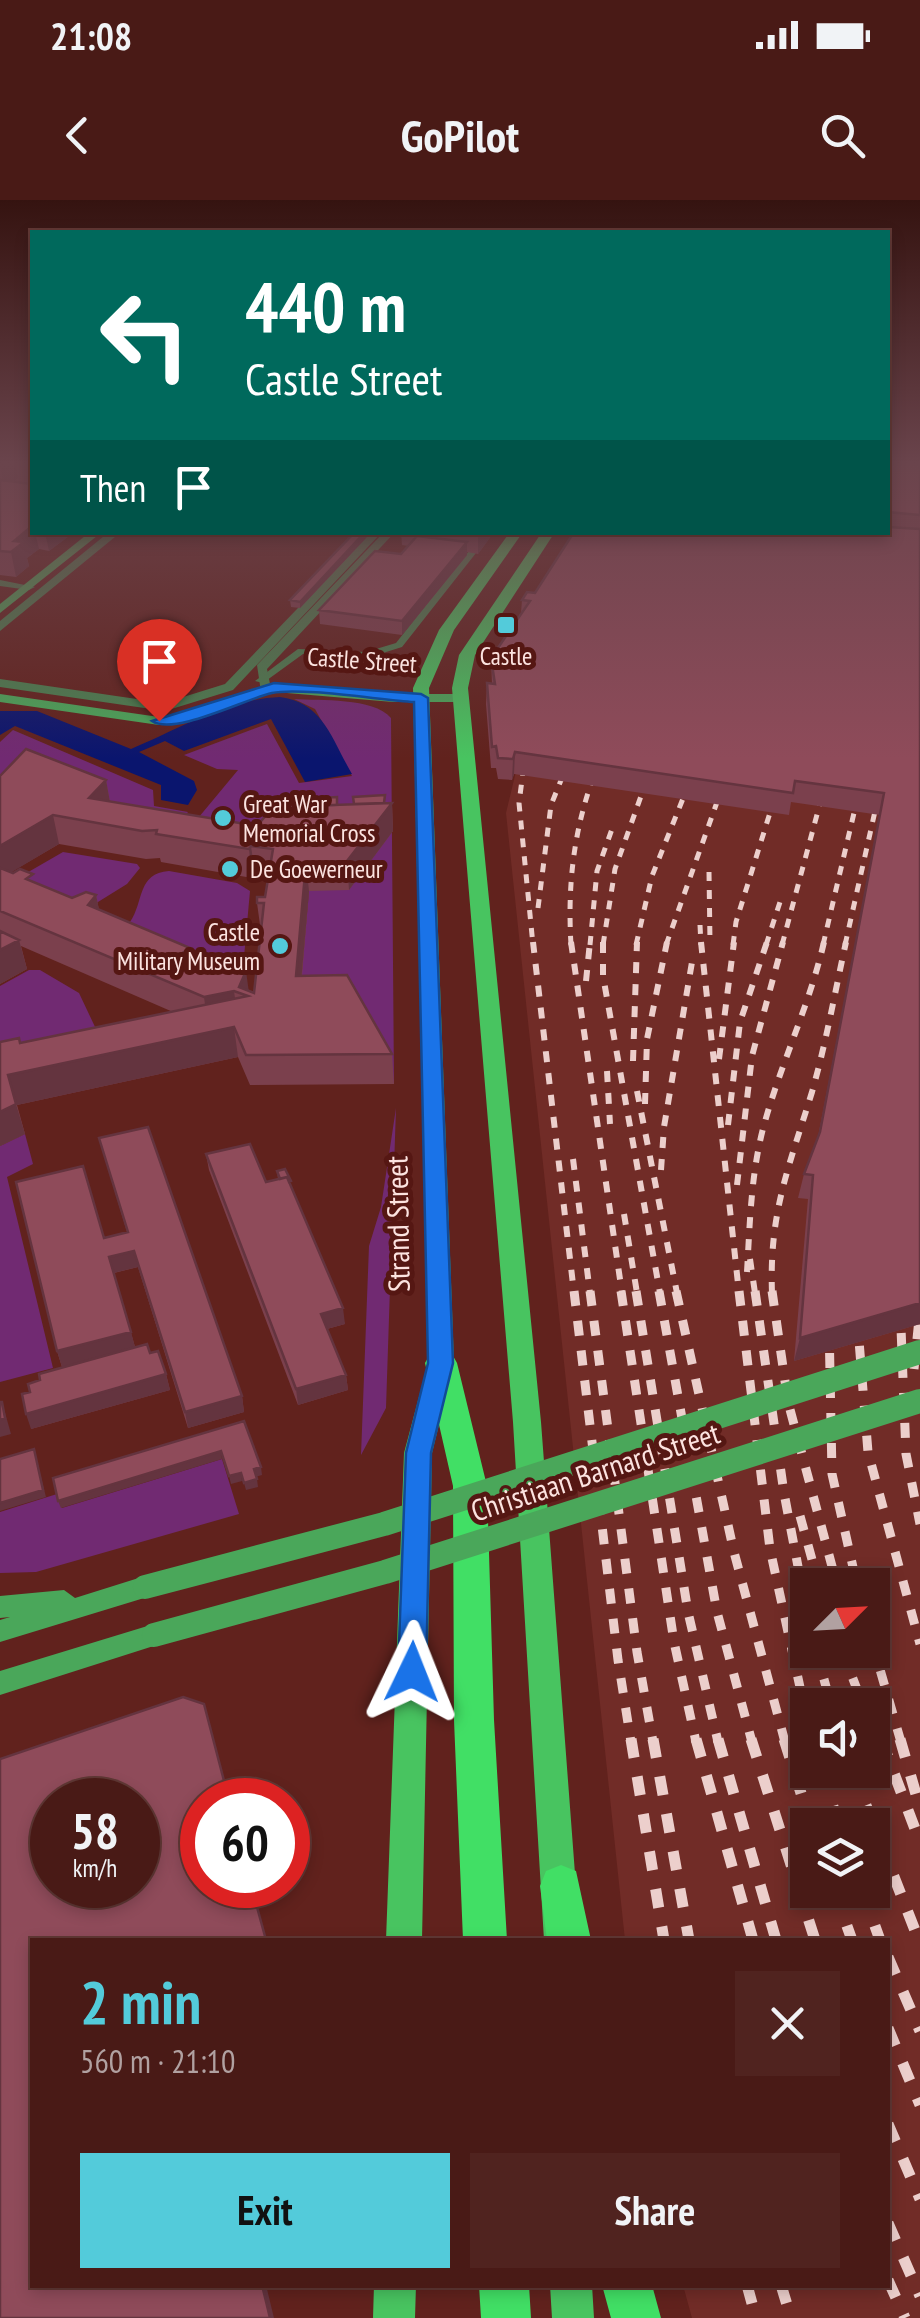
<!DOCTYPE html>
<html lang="en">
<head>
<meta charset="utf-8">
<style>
  :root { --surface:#491a16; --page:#50231f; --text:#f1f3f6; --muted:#b1a1a1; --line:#613835; --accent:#53cbda }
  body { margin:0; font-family:"PT Sans Narrow",sans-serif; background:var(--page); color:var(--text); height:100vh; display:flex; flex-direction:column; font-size:38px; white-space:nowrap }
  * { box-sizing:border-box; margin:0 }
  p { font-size:32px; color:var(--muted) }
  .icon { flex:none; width:55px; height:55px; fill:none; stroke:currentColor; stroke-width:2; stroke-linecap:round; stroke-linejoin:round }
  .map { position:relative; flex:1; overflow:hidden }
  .details { position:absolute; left:30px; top:1738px; width:860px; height:350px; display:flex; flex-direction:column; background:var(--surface); border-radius:0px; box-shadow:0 5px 15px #0003,0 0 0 2px var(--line) }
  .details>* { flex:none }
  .top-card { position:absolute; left:30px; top:30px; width:860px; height:305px; border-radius:0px; box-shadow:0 5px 15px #0003,0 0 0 2px var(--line); background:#00695c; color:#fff; overflow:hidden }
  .needle { width:65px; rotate:66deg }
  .controls { position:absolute; left:790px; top:1368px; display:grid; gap:20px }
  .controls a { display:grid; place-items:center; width:100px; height:100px; border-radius:0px; background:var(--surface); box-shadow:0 5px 15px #0003,0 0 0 2px var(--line); font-size:50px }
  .speed { position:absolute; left:30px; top:1578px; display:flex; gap:20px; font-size:50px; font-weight:700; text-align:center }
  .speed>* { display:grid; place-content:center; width:130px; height:130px; border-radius:50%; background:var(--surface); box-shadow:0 5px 15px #0003,0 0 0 2px var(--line); line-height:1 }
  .speed small { font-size:25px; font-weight:400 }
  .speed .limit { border:15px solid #d22; background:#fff; color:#111 }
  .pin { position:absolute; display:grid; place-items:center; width:85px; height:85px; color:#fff; margin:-102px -42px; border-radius:50% 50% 50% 0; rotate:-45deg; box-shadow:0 0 10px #0007 }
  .pin .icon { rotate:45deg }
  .me { position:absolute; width:110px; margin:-55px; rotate:2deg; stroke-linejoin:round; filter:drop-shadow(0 0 8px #0008) }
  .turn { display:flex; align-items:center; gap:35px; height:210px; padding:0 50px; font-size:45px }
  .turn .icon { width:130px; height:130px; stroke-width:2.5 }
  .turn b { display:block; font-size:70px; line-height:85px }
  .then { display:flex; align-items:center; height:95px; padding:0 50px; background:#0003; gap:20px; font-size:38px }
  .round { display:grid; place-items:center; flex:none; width:105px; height:105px; border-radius:0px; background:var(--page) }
  .headline { display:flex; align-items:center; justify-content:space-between; height:170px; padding:0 50px }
  h1 { font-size:60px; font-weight:700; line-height:75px; color:var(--accent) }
  .button { display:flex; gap:20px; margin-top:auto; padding:20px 50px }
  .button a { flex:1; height:115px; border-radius:0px; background:var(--accent); color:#111; font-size:40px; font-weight:700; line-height:115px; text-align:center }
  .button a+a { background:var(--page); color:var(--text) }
  .status { display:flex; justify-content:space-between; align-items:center; height:70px; padding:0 50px; background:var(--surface); direction:ltr }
  .status svg { height:28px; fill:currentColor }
  header { display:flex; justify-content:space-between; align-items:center; height:130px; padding:0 50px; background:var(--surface); font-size:45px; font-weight:700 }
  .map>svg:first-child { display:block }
</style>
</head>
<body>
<div class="status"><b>21:08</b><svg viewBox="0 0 49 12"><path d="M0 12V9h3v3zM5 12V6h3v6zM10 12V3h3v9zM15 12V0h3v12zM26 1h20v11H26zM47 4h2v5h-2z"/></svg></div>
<header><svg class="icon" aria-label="back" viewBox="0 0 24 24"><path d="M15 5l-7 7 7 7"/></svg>GoPilot<svg class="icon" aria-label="search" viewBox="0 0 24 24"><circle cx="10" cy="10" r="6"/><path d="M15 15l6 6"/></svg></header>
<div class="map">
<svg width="920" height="2118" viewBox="0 0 920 2118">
  <rect width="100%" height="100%" fill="#61221d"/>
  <path fill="#712c27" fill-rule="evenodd" d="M 920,375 L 920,2118 L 692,2118 L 683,2085 L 888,2085 L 888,1740 L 625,1740 L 506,613 L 518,563 ZM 808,1385 L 872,1385 L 872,1450 L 808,1450 ZM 808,1505 L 872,1505 L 872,1570 L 808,1570 ZM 808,1625 L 872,1625 L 872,1690 L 808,1690 Z"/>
  <path fill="#712a72" d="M 294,499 C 320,501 373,497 391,518 L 394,884 L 299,805 L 309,691 L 179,641 L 238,570 L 217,569 L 184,555 L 267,524 L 299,583 L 352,576 L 315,509 Z
    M 13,530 L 153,590 L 154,606 L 188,612 L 177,626 L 0,612 L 0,542 Z
    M 63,652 L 137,664 L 140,668 L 127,684 L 77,715 L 11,682 Z
    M 169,671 L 237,683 L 250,691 L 242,779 L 116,732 C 121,729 126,726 130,722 C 144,702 137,673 169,671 Z
    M 29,770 L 40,770 L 79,793 L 105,848 L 0,869 L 0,786 Z
    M 396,908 L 386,1208 L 361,1255 L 369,1046 L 381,1007 Z
    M 25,934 L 33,964 L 7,977 L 53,1168 L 0,1182 L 0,946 Z
    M 222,1259 L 239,1314 L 36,1372 L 0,1373 L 0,1312 L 57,1294 L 62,1308 Z"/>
  <path fill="#0a156e" d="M 280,497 C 323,502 332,540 352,574 L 305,582 L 271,519 L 184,551 L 165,541 L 139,552 L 194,581 L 197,590 L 188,605 L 161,600 L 161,585 L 15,526 L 0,535 L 0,511 L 37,511 L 131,549 C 177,530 227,499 280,497 Z"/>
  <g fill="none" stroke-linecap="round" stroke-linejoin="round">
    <path fill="#498050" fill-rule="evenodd" d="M 469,351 L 476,353 L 402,447 L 367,458 L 303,454 L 263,483 L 255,481 L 298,449 L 366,452 L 396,443 Z"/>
    <path fill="#498050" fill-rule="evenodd" d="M 109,332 L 121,332 L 0,431 L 0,421 Z
      M 371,332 L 382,332 L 233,490 L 165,511 L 0,487 L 0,479 L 164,503 L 225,484 Z"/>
    <path fill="#498050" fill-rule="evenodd" d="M 384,332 L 395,332 L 267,469 L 271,489 L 261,492 L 257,465 Z
      M 0,380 L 35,387 L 29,390 L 0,386 Z"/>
    <path fill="#4aa75a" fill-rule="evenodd" d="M 90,332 L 102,332 L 0,413 L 0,404 Z
      M 274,484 L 393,494 L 460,494 L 466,498 L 460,502 L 393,502 L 275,492 L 184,522 L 159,525 L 0,502 L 0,494 L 159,517 L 177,515 Z
      M 145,1376 L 154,1379 L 157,1387 L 154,1395 L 0,1442 L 0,1420 L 10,1417 L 0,1418 L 0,1396 L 64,1390 L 75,1398 Z
      M 154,1424 L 163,1427 L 166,1435 L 163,1443 L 0,1495 L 0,1471 Z"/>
    <path fill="#48c460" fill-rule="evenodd" d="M 510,332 L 523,332 L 454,430 L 429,488 L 454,1163 L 432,1253 L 422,1740 L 386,1740 L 404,1253 L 428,1163 L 413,488 L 439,430 Z
      M 542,332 L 555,332 L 475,455 L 468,488 L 541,1222 L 580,1740 L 544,1740 L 513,1222 L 452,488 L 459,455 Z
      M 374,2085 L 416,2085 L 415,2118 L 373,2118 Z
      M 550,2085 L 592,2085 L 594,2118 L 552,2118 Z"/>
    <path fill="#41df65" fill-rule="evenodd" d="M 441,1151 L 452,1154 L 457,1163 L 487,1286 L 494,1520 L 507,1740 L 463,1740 L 454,1520 L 453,1286 L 425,1163 L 430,1154 Z
      M 561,1665 L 576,1671 L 591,1740 L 547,1740 L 540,1686 L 546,1671 Z
      M 479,2085 L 529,2085 L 531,2118 L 481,2118 Z
      M 602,2085 L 652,2085 L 661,2118 L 611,2118 Z"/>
    <path stroke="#eccfcc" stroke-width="5" stroke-dasharray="9 9" stroke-linecap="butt" d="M 526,549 L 519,603 L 533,745
      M 709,672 L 710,742
      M 538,708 L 551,605 L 570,558
      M 700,725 L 701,745
      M 571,745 C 567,679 575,619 601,558
      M 590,745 L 597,671 L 612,629
      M 603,745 L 615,669 L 651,568
      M 636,745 L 652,676 L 694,571
      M 666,745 L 726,577
      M 733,745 L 736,722 L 778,587
      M 766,745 L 780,702
      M 782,745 L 826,581
      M 823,745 L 861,583
      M 845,745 L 880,589"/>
    <path stroke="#eccfcc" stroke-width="6" stroke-dasharray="11 11" stroke-linecap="butt" d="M 533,742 L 574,1093
      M 571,742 L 622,1093
      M 603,742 L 603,776 L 660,1093
      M 701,742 L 739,1093
      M 586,781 L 590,742
      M 719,859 L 734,742
      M 633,861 L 637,742
      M 607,871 L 610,924
      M 637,891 L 677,1093
      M 645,904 L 647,839 L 667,742
      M 728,925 L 740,822 L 767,742
      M 573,959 L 590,1093
      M 661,970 L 664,927 L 692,762
      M 737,985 L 752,856 L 783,742
      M 624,1014 L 637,1093
      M 750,1059 L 755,1093
      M 747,1072 C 750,1021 751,968 766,918 C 783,859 810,803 824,742
      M 772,1093 C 769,1012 789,967 812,892 C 826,843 835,792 846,742"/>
    <path stroke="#eccfcc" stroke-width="9" stroke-dasharray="15 15" stroke-linecap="butt" d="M 574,1091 L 618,1460 L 631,1542
      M 590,1091 L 637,1452 L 653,1542
      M 621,1091 L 674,1442 L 696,1542
      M 636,1091 L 688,1412 L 718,1542
      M 659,1091 L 717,1412 L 752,1542
      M 676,1091 L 734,1352 L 785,1542
      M 739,1091 L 770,1349 L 808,1524
      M 755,1091 L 784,1293 L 808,1419
      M 772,1091 L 788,1202 L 837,1385
      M 900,1103 L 906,1254 L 920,1324
      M 857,1116 L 868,1252 L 920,1444
      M 829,1123 L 832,1274 L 857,1385
      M 914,1169 L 920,1109
      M 800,1316 L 819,1385
      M 872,1442 L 901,1542
      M 816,1450 L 831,1505
      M 842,1450 L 863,1505
      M 872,1515 L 882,1542"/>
    <path stroke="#eccfcc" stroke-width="11" stroke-dasharray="19 19" stroke-linecap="butt" d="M 631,1539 L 664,1740
      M 653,1539 L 689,1740
      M 696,1539 L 753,1740
      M 718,1539 L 776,1740
      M 751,1539 L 815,1740
      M 784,1539 L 811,1625
      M 881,1539 L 920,1642
      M 900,1539 L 920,1608
      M 821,1570 L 839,1625
      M 852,1570 L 920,1743
      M 834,1690 L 852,1740
      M 862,1690 L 880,1740
      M 888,1757 L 920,1831
      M 888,1828 L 920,1905
      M 888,1924 L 920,1999
      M 888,2023 L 920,2096
      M 888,2080 L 905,2118
      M 747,2085 L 756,2118
      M 781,2085 L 791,2118"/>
    <path stroke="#4aa75a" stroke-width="24" d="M 145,1387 L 384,1324 L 920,1152
      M 154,1435 L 385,1372 L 920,1201"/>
  </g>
  <path fill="#7b404d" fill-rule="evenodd" d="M 0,263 L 32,263 L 32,332 L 68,332 L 69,336 L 49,351 L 39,349 L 27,358 L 29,366 L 16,377 L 0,375 Z
    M 888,263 L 920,263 L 920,1124 L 794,1161 L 808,999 L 798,998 L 804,974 L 818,937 L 880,615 L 791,602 L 789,615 L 514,574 L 512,580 L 498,579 L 496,568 L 491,568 L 486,504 L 487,483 L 492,484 L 491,458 L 521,413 L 522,400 L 535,393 L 888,332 Z
    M 401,332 L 494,332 L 478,354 L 467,352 L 467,355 L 402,435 L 320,424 L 319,410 L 401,354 L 409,346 L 402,345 Z
    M 367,337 L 300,408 L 291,407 L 290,400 Z
    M 0,576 L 106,580 L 110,602 L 257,626 L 337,605 L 392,603 L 393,631 L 349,690 L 309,691 L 302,776 L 392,854 L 394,884 L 250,885 L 238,857 L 17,905 L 25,934 L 0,946 L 0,842 L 20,843 L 173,812 L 21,746 L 27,769 L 0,784 ZM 59,644 L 146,659 L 160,658 L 161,662 L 252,678 L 255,674 L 268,676 L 265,697 L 257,703 L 261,732 L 254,793 L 191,755 L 190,748 L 99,710 L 96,695 L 72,698 L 11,672 Z
    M 99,938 L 242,1196 L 244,1212 L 188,1228 L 138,1067 L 114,1073 L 135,1147 L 150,1153 L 166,1174 L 170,1190 L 31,1229 L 30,1192 L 40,1180 L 62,1167 L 57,1151 L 104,1038 L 127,1032 Z
    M 206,954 L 266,982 L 278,979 L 277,971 L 292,990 L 345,1124 L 327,1129 L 346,1175 L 348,1190 L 298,1205 L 209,970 Z"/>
  <path fill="#64343f" d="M 0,263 L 15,263 L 18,278 L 4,289 Z
    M 32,326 L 32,332 L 35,332 L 39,349 L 27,358 L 29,366 L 16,377 L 11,352 L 14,341 Z
    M 45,332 L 68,332 L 69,336 L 49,351 Z
    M 365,332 L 367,332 L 367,337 L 300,408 L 300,402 Z
    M 478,332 L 494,332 L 478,354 Z
    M 467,342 L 467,355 L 402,435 L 402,421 Z
    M 515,552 L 514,574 L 512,580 L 513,559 Z
    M 106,580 L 111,608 L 89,598 Z
    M 392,603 L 393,631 L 349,690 L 347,661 Z
    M 53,615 L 59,644 L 0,679 L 0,646 Z
    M 251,646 L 255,674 L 252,678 L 249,649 Z
    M 306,662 L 309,691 L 299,805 L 296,776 Z
    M 96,695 L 102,724 L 88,705 Z
    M 19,740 L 27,769 L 0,784 L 0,750 Z
    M 246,771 L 250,800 L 239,787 Z
    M 234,791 L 238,820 L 208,827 L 204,797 Z
    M 234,827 L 238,857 L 17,905 L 8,875 Z
    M 16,904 L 25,934 L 0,946 L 0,912 Z
    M 134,1051 L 138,1067 L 113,1073 L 109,1057 Z
    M 920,1103 L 920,1124 L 794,1161 L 800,1138 Z
    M 343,1108 L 345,1124 L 323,1130 L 321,1114 Z
    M 131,1132 L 135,1147 L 62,1167 L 57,1151 Z
    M 166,1174 L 170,1190 L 31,1229 L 26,1214 Z
    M 346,1175 L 348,1190 L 298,1205 L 296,1189 Z
    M 242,1196 L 244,1212 L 188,1228 L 185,1212 Z
    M 2,1202 L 11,1234 L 0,1237 L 0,1220 Z
    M 34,1249 L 46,1297 L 0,1311 L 0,1303 Z
    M 221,1251 L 222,1259 L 61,1308 L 58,1301 Z
    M 261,1267 L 262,1275 L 255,1277 L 254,1269 Z
    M 241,1273 L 242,1281 L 231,1284 L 229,1276 Z
    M 257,1279 L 258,1287 L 246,1290 L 244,1283 Z
    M 262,2085 L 266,2085 L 274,2118 L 270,2118 Z"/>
  <path fill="#8f4b5a" stroke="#64343f" stroke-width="2.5" fill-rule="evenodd" d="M 888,263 L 920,263 L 920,315 L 888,312 Z
    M 0,280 L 32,284 L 32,326 L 14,341 L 24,342 L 11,352 L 0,351 Z
    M 888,327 L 920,329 L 920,1103 L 800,1138 L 813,975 L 804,974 L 820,932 L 884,593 L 795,581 L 793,593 L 515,552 L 513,559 L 498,558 L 496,546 L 492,547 L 487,483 L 495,484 L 491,458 L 530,401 L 522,400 L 527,392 L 535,393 L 574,332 L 888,332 Z
    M 355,332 L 365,332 L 300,402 L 290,400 Z
    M 417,336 L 467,342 L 402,421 L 319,410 L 375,351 L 401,354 Z
    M 26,549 L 106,580 L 89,598 L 257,626 L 273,607 L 392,603 L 347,661 L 306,662 L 296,776 L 347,775 L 392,854 L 246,855 L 234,827 L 8,875 L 16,904 L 0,912 L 0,842 L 19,838 L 20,843 L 248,796 L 234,791 L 204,797 L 0,711 L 0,668 L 13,673 L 20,669 L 33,674 L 26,679 L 72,698 L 86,692 L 96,695 L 88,705 L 190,748 L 184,752 L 199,758 L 205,754 L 246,771 L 239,787 L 254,793 L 264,703 L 257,703 L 257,697 L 265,697 L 273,649 L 251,646 L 249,649 L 156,634 L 157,630 L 142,631 L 53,615 L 0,646 L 0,576 Z
    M 385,595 L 384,603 L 354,604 L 353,597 Z
    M 337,597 L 337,605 L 299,606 L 299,599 Z
    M 0,731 L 19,740 L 0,750 Z
    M 148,927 L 242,1196 L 185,1212 L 134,1051 L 109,1057 L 131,1132 L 57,1151 L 16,982 L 83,966 L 104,1038 L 128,1032 L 99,938 Z
    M 250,944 L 266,982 L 287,977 L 343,1108 L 321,1114 L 346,1175 L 296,1189 L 206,954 Z
    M 285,969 L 291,981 L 289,982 L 287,977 L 280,979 L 277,971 Z
    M 147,1144 L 150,1153 L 158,1151 L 166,1174 L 26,1214 L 22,1194 L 30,1192 L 28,1184 L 40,1180 L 39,1174 Z
    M 0,1202 L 2,1202 L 5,1218 L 0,1220 Z
    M 244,1221 L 261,1267 L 254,1269 L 257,1279 L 244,1283 L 241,1273 L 229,1276 L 221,1251 L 58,1301 L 53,1278 Z
    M 34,1249 L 43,1290 L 0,1303 L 0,1259 Z
    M 183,1497 L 204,1504 L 229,1600 L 202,1600 L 202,1685 L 251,1685 L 266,1740 L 32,1740 L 32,2085 L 262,2085 L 270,2118 L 0,2118 L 0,1559 ZM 52,1600 L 138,1600 L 138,1685 L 52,1685 Z"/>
  <linearGradient id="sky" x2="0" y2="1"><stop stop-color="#351310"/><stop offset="0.47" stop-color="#6a444c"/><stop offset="1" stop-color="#6a444c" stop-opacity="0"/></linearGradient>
  <rect width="920" height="559" fill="url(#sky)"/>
  <path fill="#1a73e8" stroke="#114b97" stroke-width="2.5" d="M 274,483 L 421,494 L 428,498 L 453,1163 L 431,1253 L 426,1472 L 422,1481 L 412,1485 L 402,1481 L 398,1472 L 406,1253 L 428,1163 L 414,502 C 380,500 300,487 272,493 C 245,499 174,536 152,521 Z"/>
  <g fill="#53cbda" stroke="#551713" stroke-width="4">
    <rect x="496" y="415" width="20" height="20" rx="5"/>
    <circle cx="223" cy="618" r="10"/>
    <circle cx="230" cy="669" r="10"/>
    <circle cx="280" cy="746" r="10"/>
  </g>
  <g text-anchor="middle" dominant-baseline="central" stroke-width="10" stroke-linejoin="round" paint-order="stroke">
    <g font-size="25" fill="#fce3e0" stroke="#551713" text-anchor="start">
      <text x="506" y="456" text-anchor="middle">Castle</text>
      <text x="243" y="604">Great War<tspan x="243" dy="29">Memorial Cross</tspan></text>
      <text x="250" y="669">De Goewerneur</text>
      <text x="260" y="732" text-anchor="end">Castle<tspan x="260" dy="29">Military Museum</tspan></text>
    </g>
    <g font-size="25" fill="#fce3e0" stroke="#551713">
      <text transform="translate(362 460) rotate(4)">Castle Street</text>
    </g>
    <g font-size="30" fill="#fce3e0" stroke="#551713">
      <text transform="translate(397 1024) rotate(-91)">Strand Street</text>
      <text transform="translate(595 1271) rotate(-18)">Christiaan Barnard Street</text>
    </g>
  </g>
</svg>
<div class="controls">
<a><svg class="needle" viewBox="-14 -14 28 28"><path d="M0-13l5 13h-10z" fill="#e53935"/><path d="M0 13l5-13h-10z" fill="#b1a1a1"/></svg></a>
<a><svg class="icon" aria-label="sound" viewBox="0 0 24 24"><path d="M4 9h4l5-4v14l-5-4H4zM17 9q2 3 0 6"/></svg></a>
<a><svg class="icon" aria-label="layers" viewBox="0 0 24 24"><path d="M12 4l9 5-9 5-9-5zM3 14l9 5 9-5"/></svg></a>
</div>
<div class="speed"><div>58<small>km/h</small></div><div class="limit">60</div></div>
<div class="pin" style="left:159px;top:521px;background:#d93025"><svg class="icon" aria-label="arrive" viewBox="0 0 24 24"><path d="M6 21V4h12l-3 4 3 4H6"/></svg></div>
<svg class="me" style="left:412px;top:1472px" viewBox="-20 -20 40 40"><path d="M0-17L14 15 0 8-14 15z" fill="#1a73e8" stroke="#fff" stroke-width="4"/></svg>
<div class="top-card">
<div class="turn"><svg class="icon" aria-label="left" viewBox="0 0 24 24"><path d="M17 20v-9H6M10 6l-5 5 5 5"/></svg><div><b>440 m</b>Castle Street</div></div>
<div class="then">Then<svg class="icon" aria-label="arrive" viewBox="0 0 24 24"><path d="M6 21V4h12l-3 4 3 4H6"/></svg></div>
</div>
<section class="details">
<div class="headline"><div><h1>2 min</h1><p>560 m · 21:10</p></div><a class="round"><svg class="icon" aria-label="close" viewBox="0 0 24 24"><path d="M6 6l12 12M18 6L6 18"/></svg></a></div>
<div class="button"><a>Exit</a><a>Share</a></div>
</section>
</div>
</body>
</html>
